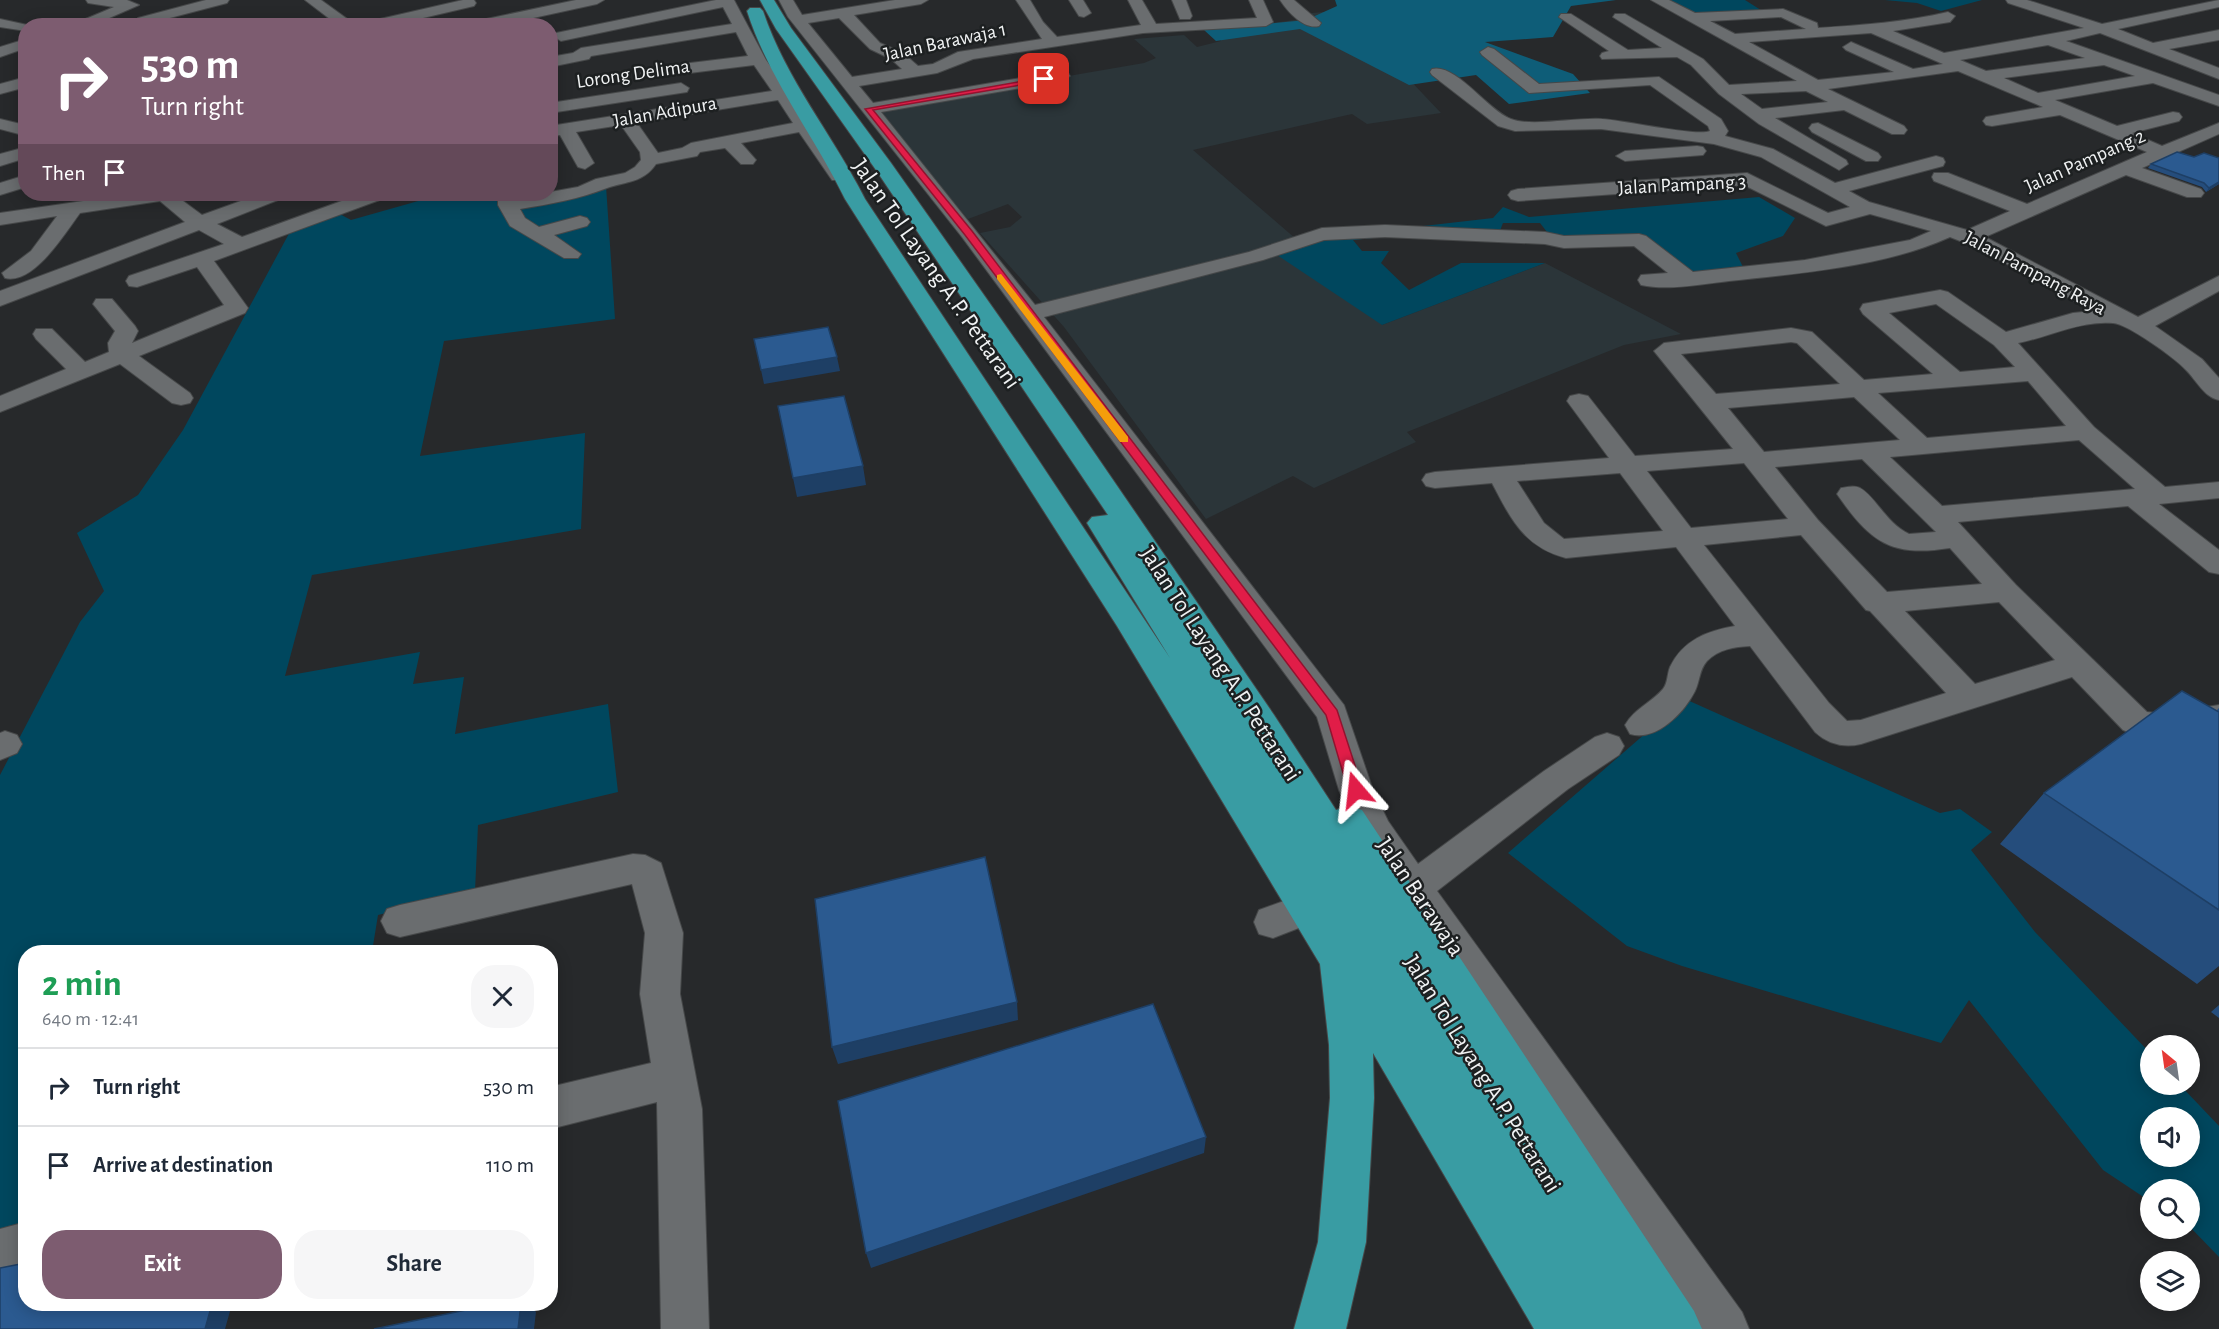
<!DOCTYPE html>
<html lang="en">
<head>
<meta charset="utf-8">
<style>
  :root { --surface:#fff; --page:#f6f6f7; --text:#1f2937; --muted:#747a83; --line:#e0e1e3; --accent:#7d5c70 }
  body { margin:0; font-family:"Alegreya Sans",sans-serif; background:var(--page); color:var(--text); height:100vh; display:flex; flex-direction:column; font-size:22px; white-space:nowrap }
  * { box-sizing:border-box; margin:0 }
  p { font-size:20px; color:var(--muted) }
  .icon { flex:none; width:33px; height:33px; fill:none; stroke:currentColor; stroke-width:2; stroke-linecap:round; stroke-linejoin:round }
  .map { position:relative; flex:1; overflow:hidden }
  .drawer { position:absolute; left:18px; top:945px; width:540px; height:366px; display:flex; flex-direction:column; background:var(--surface); border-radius:24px; box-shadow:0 3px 15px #0003 }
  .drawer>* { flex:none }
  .top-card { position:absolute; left:18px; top:18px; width:540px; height:183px; border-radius:24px; box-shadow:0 3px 15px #0003; background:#7d5c70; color:#fff; overflow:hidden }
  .needle { width:39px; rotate:331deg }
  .buttons { position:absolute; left:2140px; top:1035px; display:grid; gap:12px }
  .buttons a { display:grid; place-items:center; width:60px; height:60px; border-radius:50%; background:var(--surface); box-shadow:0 3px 15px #0003; font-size:30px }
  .pin { position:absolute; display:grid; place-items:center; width:51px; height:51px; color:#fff; margin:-26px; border-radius:12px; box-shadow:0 3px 9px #0006 }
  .me { position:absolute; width:66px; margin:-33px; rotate:343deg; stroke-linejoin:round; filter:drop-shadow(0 0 4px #0008) }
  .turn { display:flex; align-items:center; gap:21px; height:126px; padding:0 24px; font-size:27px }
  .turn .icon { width:78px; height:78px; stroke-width:2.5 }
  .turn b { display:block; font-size:42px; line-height:51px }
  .then { display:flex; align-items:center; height:57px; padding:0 24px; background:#0003; gap:12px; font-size:22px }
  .round { display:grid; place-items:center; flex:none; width:63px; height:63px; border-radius:24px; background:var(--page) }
  .head { display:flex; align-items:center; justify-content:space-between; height:102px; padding:0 24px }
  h1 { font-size:36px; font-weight:700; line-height:45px; color:#1e9e55 }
  .primary-button { display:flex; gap:12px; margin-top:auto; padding:12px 24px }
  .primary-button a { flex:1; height:69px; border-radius:24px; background:var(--accent); color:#fff; font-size:24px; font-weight:700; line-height:69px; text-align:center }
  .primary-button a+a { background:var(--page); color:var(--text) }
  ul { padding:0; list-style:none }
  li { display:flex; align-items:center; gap:18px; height:78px; padding:0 24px; border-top:2px solid var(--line) }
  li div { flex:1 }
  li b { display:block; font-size:22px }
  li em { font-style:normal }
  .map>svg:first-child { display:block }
</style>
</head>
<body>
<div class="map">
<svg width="2219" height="1329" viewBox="0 0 2219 1329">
  <rect width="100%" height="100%" fill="#27292b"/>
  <path fill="#2b3539" d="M 1385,7 L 1405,75 L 1441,113 L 1367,124 L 1352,114 L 1193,150 L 1303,245 L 1382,325 L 1545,263 L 1681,334 L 1624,345 L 1407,432 L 1416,442 L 1314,488 L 1293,476 L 1206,519 L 1064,327 L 980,233 L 1010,227 L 1022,217 L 1008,204 L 968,219 L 875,109 L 1144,63 L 1156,58 L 1134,39 L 1184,35 L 1197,47 L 1221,41 L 1220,30 L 1302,19 L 1312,13 Z"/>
  <path fill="#00475e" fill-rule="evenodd" d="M 1661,0 L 1745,0 L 1764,12 L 1695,16 Z
    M 1885,0 L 1982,0 L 1941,11 L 1917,3 Z
    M 606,186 L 615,319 L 444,341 L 420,456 L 585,433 L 581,529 L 312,575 L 285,676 L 420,652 L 413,684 L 464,677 L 455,734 L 608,704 L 618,792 L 478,825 L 475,891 L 378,915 L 372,952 L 26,952 L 25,1233 L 0,1240 L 0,775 L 80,622 L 104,591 L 77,533 L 138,495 L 183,430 L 292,228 L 334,211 L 351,220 L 443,194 L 504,194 L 506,200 Z
    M 1759,197 L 1795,218 L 1783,236 L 1736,253 L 1745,271 L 1688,278 L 1634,241 L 1554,241 L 1540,223 L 1503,223 L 1499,233 L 1433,232 L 1353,240 L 1362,251 L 1389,251 L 1381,263 L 1409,290 L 1461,263 L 1545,263 L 1382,325 L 1271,251 L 1371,232 L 1493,218 L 1503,207 L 1529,217 Z
    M 1685,699 L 1940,813 L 1960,809 L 1992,832 L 1971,850 L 2035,932 L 2151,1054 L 2151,1084 L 2180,1085 L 2219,1126 L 2219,1257 L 2190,1227 L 2190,1190 L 2151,1190 L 2151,1202 L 2103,1170 L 1969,1000 L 1941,1043 L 1682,966 L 1627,946 L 1508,853 ZM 2151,1118 L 2190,1118 L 2190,1156 L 2151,1156 Z"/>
  <path fill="#0e5d78" d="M 1335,0 L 1616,0 L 1571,6 L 1553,37 L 1485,42 L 1573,74 L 1590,93 L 1509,104 L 1476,75 L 1409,85 L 1300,29 L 1216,41 L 1204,30 L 1306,20 L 1337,6 Z"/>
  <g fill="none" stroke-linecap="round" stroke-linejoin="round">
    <defs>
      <path id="minor" d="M 86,0 L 127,0 L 139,5 L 91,26 L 69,26 L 114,7 L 88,3 Z
        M 206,0 L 229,0 L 227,3 L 143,25 L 136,21 L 138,18 Z
        M 305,0 L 321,0 L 357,26 L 339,26 Z
        M 463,0 L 474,0 L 476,3 L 474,6 L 389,26 L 360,26 L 367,22 Z
        M 576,0 L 604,0 L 597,4 L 496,26 L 465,26 L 472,22 Z
        M 716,0 L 734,0 L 766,60 L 848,176 L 846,180 L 832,180 L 799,132 L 741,143 L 756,160 L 753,164 L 741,164 L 725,148 L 700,152 L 697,156 L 656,164 C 643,183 627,181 607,188 C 579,199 550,204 520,209 L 525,218 L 539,227 L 580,216 L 587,218 L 590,222 L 587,226 L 554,235 L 581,254 L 578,258 L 564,258 L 510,226 L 498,205 L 498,194 L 516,194 L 517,198 L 578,187 L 596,179 L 625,173 L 635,167 L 641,160 L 640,152 L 621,125 L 576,132 L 594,163 L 585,169 L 578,167 L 560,135 L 550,136 L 550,126 L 772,91 L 754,65 L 649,78 L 641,73 L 649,68 L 748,56 L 736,32 L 591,56 L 589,59 L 550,67 L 550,57 L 573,53 L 581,48 L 732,24 L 723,7 L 561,41 L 553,36 L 556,33 ZM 778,100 L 793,123 L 691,143 L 682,148 L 658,153 L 637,123 Z
        M 779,0 L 793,0 L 802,15 L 895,0 L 928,0 L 921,4 L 854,15 L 880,43 L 903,53 L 918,66 L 933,64 L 958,52 L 1042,39 L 1016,0 L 1030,0 L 1043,22 L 1057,37 L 1141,25 L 1128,0 L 1142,0 L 1156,24 L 1257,18 L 1249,0 L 1263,0 L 1273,22 L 1266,26 L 1143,33 L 973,59 L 937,73 L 859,86 L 873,103 L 1062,71 L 1068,73 L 1070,76 L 1062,81 L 881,112 L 1035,305 L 1249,252 L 1322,228 L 1385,225 L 1545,232 L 1564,236 L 1639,234 L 1646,236 L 1693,272 L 1805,260 L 1910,240 L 1931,231 L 1870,214 L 1826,226 L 1744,185 L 1518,201 L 1511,199 L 1508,195 L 1511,191 L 1518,189 L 1747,173 L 1828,213 L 1850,207 L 1761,157 L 1714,144 L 1601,129 L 1515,131 L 1498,126 L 1432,75 L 1430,72 L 1432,69 C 1456,63 1487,110 1511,119 C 1530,127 1579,117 1602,119 C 1622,120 1698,137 1710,131 L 1708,126 L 1650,85 L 1529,93 L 1482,55 L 1480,52 L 1488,47 L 1494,49 L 1539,84 L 1659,77 L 1721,119 L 1728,131 L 1725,136 L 1773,149 L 1835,183 L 1936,156 L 1943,158 L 1945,162 L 1943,166 L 1849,191 L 1869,202 L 1967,230 L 2010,211 L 1934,181 L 1932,177 L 1934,173 L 1948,173 L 2027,204 L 2147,152 L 2060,115 L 1992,126 L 1986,125 L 1983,121 L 1986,117 L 2043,107 L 1958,71 L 1828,89 L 1904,126 L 1907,130 L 1904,134 L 1892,134 L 1844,110 L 1775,118 L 1846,160 L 1848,164 L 1839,170 L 1759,124 L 1719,94 L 1691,65 L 1677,57 L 1602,59 L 1600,56 L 1602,53 L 1609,51 L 1559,17 L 1561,14 L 1571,14 L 1628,50 L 1662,48 L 1613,17 L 1615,14 L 1625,14 L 1703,59 L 1729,85 L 1797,81 L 1651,0 L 1669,0 L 1695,13 L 1783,9 L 1817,23 L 1818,28 C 1862,25 1906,22 1948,12 L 1955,16 L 1950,22 L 1893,31 L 1944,53 L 2084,28 L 2008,3 L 2006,0 L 2027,0 L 2102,24 L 2219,0 L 2219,7 L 2118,29 L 2153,43 L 2219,30 L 2219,40 L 2169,49 L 2219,68 L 2219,79 L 2100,33 L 2066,41 L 2219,95 L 2219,106 L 2153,83 L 2055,100 L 2117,126 L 2173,112 L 2179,113 L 2182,117 L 2179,121 L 2132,133 L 2162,146 L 2219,123 L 2219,134 L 2142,168 L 2201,189 L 2204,193 L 2201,197 L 2187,197 L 2126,175 L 1985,237 L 2138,317 L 2219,276 L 2219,291 L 2155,326 L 2202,359 L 2219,378 L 2219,400 C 2204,397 2197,381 2186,370 C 2175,358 2128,324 2113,323 C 2081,320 2049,337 2018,343 L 2094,427 L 2165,487 L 2219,482 L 2219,498 L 2159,504 L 2219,550 L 2219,574 L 2209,572 L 2128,506 L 1958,522 L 2016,585 L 2147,712 L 2165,714 L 2219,705 L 2219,729 C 2185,735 2157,745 2123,730 L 2072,677 L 1861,744 C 1844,748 1828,744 1815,732 L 1750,646 C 1734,647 1719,649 1707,661 C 1699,670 1700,681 1695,691 C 1684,713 1656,742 1630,734 L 1625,725 C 1634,709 1651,703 1663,689 C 1668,683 1667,674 1670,667 C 1683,640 1707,631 1735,626 L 1676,547 L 1566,558 C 1524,547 1511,519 1492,483 L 1435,488 L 1426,486 L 1422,480 L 1426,474 L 1435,472 L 1609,458 L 1567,401 L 1570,396 L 1579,394 L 1588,396 L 1635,456 L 1733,449 L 1654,351 L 1664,343 L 1791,328 L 1812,332 L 1864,380 L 1933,374 L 1863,314 L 1860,309 L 1863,304 L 1940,290 L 1948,292 L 2006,332 L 2073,313 L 2093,311 L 1978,248 L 1950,237 C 1884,267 1801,273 1729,281 C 1701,284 1668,291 1641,285 L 1638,280 L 1641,275 L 1668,273 L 1634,246 L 1564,248 L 1545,244 L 1385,237 L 1324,240 L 1263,260 L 1044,317 L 1344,705 L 1373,790 L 1388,821 L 1418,864 L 1544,771 L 1595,737 L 1607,733 L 1619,737 L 1624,746 L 1619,755 L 1568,789 L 1437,891 L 1742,1312 L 1749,1329 L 1696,1329 L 1439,958 L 1361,839 L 1339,790 L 1317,717 L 962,237 L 788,17 ZM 1781,17 L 1806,29 L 1735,34 L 1710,21 ZM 839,18 L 870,49 L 891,59 L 902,69 L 852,77 L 808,23 ZM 1871,33 L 1943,64 L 1913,69 L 1851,42 L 1843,47 L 1846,50 L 1894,72 L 1818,80 L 1749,42 ZM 2048,45 L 2085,58 L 1986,71 L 1960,60 ZM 2104,65 L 2135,76 L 2038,93 L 2004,78 ZM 1806,91 L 1828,102 L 1762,109 L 1741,94 ZM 1936,304 L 1994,345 L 2015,367 L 1960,372 L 1889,313 ZM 1791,342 L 1797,343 L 1840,384 L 1716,394 L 1681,354 ZM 2028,381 L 2066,426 L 1927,438 L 1878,393 ZM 1854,397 L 1900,440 L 1764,452 L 1728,408 ZM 2079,440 L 2135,489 L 1942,506 L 1890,457 ZM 1862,459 L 1936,532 L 1909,534 C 1886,523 1876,497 1860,488 C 1854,485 1848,487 1841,488 L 1837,494 C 1871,543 1891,557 1950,548 L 1982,584 L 1887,592 L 1818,520 L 1775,467 ZM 1744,463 L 1788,519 L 1691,528 L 1647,471 ZM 1620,473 L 1663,531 L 1564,539 L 1544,523 L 1517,481 ZM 1801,535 L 1866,610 L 1870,611 L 1946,693 L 1861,720 L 1847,721 L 1829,703 L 1704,545 ZM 1999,602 L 2055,660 L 1975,684 L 1905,611 Z
        M 1069,0 L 1083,0 L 1091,13 L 1084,17 L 1079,16 Z
        M 1172,0 L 1186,0 L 1192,16 L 1190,19 L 1180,19 Z
        M 1280,0 L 1294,0 L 1321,23 L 1319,26 C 1304,30 1288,12 1280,0 Z
        M 0,19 L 32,26 L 26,26 L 26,31 L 0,27 Z
        M 26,39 L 26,48 L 0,57 L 0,47 Z
        M 26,77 L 26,87 L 0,94 L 0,84 Z
        M 681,83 L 689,88 L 687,92 L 550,113 L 550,103 Z
        M 0,119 L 25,125 L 26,132 L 19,134 L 0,129 Z
        M 1818,123 L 1878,153 L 1881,157 L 1878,161 L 1866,161 L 1812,132 L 1809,128 L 1812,124 Z
        M 1697,146 L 1703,147 L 1706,151 L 1703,155 L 1625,161 L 1616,156 L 1625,151 Z
        M 26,147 L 26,158 L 0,166 L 0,154 Z
        M 26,175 L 26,187 L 0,195 L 0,183 Z
        M 132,194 L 177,194 L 179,198 L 202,215 L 260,194 L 285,194 L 283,198 L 217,224 L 242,237 L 361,194 L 388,194 L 385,198 L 214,261 L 248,308 L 245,313 L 139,356 L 190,393 L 193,398 L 190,403 L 181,405 L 172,403 L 120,364 L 0,412 L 0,396 L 66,369 L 36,339 L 33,334 L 36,329 L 52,329 L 85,362 L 109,352 L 108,343 L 115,331 L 93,304 L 96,299 L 112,299 L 135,326 L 138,331 L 132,343 L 224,305 L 197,267 L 137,287 L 129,286 L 126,281 L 129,276 L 224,244 L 199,230 L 0,306 L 0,291 L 185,222 L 160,201 L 80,213 C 65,233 34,285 5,278 L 2,273 L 31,251 L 57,216 L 0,225 L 0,213 Z
        M 5,731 L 17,735 L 22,744 L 17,753 L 0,760 L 0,733 Z
        M 633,854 L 645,855 L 661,863 L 683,933 L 680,994 L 702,1109 L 709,1329 L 661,1329 L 657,1102 L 550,1129 L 550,1087 L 651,1063 L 640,994 L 645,933 L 632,884 L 400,937 L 387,933 L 381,921 L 387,909 L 400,905 Z
        M 1309,892 L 1322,897 L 1328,908 L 1322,919 L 1273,938 L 1259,934 L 1254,922 L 1259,910 Z
        M 26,1222 L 26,1268 L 0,1275 L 0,1229 Z"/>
      <path id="highway" d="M 760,0 L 774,0 L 791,28 L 891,163 L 1074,423 L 1274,715 L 1336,810 L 1349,806 L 1362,810 L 1694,1311 L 1702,1329 L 1534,1329 L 1373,1053 L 1374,1098 L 1366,1242 L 1346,1329 L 1294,1329 L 1318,1242 L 1330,1098 L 1329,1045 L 1320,964 L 1117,626 L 845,199 C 814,135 769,80 747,11 L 750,8 L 760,8 L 763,11 C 786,80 833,135 865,199 L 1170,658 L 1087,523 L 1092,517 L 1108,515 L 876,170 L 776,29 Z"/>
    </defs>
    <use href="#minor" stroke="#464849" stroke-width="2"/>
    <use href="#highway" stroke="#464849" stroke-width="2"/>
    <use href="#minor" fill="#6a6d6f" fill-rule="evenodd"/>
    <use href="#highway" fill="#399ca3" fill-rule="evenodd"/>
  </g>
  <path fill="#254d7c" d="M 2151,164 L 2219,184 L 2206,192 L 2202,187 L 2148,168 Z
    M 2219,708 L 2219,966 L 2197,984 L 2000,844 L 2044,793 L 2216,711 Z
    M 2219,1005 L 2219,1018 L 2211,1012 Z"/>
  <path fill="#1e3f65" d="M 2219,182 L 2219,184 L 2206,192 L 2209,188 Z
    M 837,357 L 840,371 L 764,384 L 761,370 Z
    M 863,466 L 866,485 L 797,497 L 793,478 Z
    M 1017,1002 L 1018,1020 L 838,1064 L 832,1047 Z
    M 1206,1137 L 1204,1153 L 871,1268 L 866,1253 Z
    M 212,1304 L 232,1304 L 225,1329 L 205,1329 Z
    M 521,1304 L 527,1304 L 536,1312 L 534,1329 L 518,1329 Z"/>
  <path fill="#2b5a90" stroke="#1e3f65" stroke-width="1.5" d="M 2177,152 L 2194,157 L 2204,153 L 2219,158 L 2219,182 L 2209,188 L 2204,183 L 2151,164 Z
    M 828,327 L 837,357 L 761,370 L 754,339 Z
    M 844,396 L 863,466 L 793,478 L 778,406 Z
    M 2182,691 L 2219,712 L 2219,910 L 2044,793 Z
    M 985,857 L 1017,1002 L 832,1047 L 815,899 Z
    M 1153,1004 L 1206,1137 L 866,1253 L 838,1101 Z
    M 26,1263 L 26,1304 L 212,1304 L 205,1329 L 0,1329 L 0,1268 Z
    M 495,1304 L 521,1304 L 518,1329 L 374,1329 Z"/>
  <path fill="#e11d48" stroke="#92132f" stroke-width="1.5" d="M 1046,77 L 1044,81 L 873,110 L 972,231 L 1337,710 L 1363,790 L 1361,794 L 1356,795 L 1348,790 L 1326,715 L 965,235 L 865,109 Z"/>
  <path fill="#f59e0b" d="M 1001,274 L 1128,437 L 1128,442 L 1120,442 L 997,279 L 997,275 Z"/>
  <g text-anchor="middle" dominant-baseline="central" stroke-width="5" stroke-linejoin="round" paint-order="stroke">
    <g font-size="20" fill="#f0f2f3" stroke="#1d2021">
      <text transform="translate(945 42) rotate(-12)">Jalan Barawaja 1</text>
      <text transform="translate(633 74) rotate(-8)">Lorong Delima</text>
      <text transform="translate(665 112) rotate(-10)">Jalan Adipura</text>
      <text transform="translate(2085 161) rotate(-24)">Jalan Pampang 2</text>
      <text transform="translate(1682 185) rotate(-3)">Jalan Pampang 3</text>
      <text transform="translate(2035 273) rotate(28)">Jalan Pampang Raya</text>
    </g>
    <g font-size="24" fill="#f0f2f3" stroke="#1d2021">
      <text transform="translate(936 274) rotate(55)">Jalan Tol Layang A.P. Pettarani</text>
      <text transform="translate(1220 664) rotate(57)">Jalan Tol Layang A.P. Pettarani</text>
      <text transform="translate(1420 897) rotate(56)">Jalan Barawaja</text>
      <text transform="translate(1482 1074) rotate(58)">Jalan Tol Layang A.P. Pettarani</text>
    </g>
  </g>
</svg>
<div class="buttons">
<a><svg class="needle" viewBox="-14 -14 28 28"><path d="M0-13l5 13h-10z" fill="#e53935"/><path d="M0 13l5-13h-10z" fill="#747a83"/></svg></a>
<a><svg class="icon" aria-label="sound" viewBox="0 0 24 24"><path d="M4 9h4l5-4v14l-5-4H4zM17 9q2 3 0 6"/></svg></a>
<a><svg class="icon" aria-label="search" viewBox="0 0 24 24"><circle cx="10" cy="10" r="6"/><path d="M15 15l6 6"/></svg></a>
<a><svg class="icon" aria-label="layers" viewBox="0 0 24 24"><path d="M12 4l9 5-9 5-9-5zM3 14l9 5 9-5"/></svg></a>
</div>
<div class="pin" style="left:1044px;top:79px;background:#d93025"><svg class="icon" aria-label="arrive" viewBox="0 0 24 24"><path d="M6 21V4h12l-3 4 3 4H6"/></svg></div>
<svg class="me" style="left:1356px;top:790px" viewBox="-20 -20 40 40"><path d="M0-17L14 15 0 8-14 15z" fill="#e11d48" stroke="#fff" stroke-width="4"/></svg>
<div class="top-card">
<div class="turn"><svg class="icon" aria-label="right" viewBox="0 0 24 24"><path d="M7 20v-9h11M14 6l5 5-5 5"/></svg><div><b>530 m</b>Turn right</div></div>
<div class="then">Then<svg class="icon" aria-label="arrive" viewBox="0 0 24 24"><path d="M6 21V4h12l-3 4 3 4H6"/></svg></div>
</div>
<section class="drawer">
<div class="head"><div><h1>2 min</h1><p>640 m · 12:41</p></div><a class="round"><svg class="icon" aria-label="close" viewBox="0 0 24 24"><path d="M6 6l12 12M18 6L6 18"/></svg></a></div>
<ul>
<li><svg class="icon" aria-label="right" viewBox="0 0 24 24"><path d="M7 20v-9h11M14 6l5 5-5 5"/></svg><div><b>Turn right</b></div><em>530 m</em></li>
<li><svg class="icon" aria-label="arrive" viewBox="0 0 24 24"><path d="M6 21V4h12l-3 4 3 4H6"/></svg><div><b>Arrive at destination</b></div><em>110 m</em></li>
</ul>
<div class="primary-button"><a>Exit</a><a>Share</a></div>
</section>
</div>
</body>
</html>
